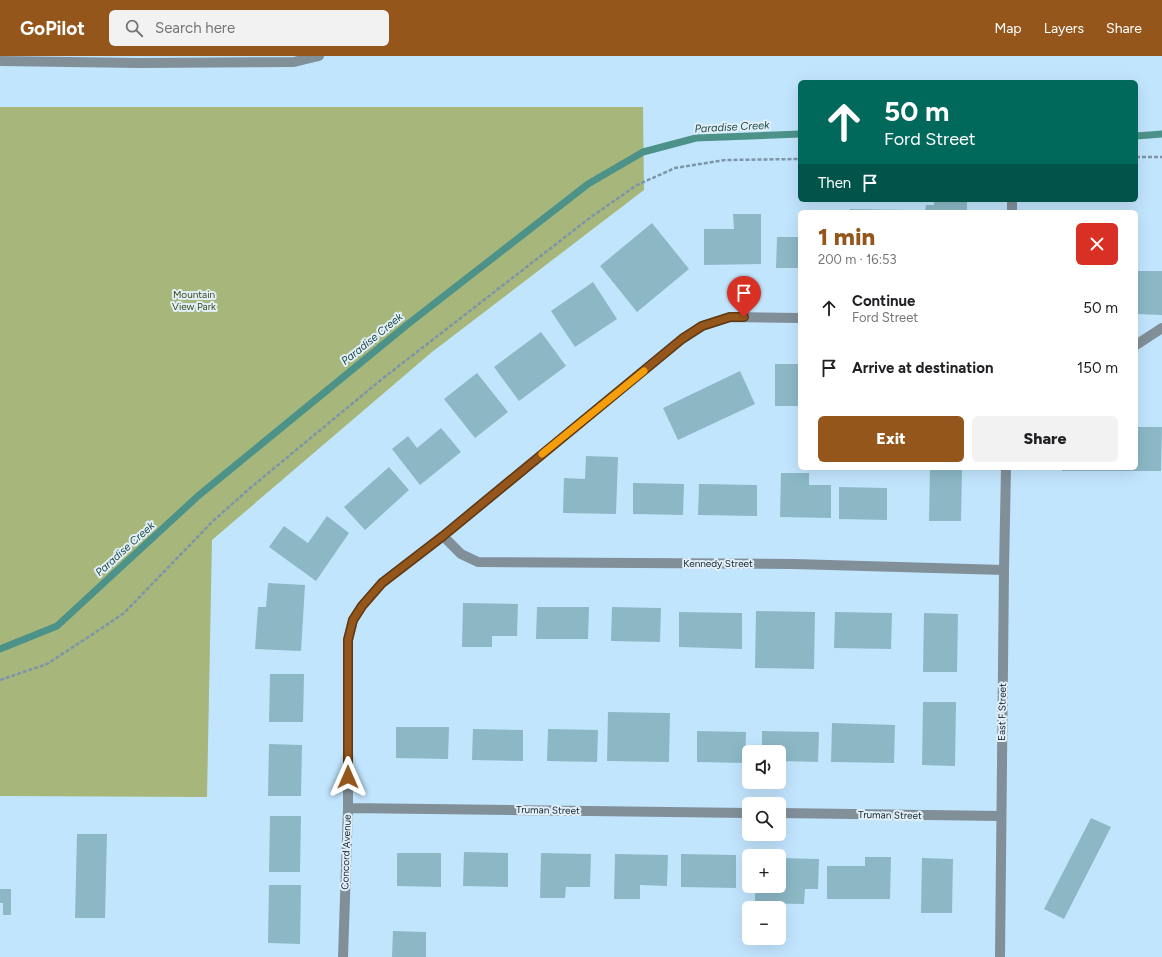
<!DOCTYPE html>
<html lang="en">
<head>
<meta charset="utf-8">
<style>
  :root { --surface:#fff; --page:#f2f2f2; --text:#202124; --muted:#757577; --accent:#94561b }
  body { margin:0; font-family:Figtree,sans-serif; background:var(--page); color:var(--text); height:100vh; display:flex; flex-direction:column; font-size:15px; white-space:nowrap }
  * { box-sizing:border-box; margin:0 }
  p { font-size:13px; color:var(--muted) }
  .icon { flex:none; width:22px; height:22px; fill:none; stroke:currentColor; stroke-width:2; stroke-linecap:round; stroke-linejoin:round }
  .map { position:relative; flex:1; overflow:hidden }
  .details { position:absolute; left:798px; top:154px; width:340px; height:260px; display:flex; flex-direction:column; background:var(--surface); border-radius:6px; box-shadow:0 4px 16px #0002 }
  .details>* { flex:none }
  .top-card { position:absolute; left:798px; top:24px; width:340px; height:122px; border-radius:6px; box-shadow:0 4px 16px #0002; background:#00695c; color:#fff; overflow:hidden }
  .tools { position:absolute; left:742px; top:689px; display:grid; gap:8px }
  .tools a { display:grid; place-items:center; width:44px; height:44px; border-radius:6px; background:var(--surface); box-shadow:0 4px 16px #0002; font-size:20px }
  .pin { position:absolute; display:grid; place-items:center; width:34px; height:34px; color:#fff; margin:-41px -17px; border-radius:50% 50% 50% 0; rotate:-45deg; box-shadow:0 0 4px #0007 }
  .pin .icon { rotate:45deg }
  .me { position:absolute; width:44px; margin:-22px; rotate:0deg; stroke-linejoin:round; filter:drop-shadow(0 0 3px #0008) }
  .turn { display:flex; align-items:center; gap:14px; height:84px; padding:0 20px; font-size:18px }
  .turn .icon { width:52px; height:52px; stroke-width:2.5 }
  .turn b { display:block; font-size:28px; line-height:34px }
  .then { display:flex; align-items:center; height:38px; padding:0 20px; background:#0003; gap:8px; font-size:15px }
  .round { display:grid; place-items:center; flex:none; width:42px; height:42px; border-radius:6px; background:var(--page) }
  .overview { display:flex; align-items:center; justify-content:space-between; height:68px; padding:0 20px }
  h1 { font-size:24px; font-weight:800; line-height:30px; color:var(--accent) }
  .primary-button { display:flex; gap:8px; margin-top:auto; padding:8px 20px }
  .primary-button a { flex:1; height:46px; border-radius:6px; background:var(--accent); color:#fff; font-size:16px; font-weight:800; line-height:46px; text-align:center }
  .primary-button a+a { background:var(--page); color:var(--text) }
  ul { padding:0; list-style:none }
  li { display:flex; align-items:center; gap:12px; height:60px; padding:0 20px }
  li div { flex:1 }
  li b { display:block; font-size:15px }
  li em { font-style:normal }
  header { display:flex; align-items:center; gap:24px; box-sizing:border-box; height:56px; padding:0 20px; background:var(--accent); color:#fff }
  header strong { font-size:19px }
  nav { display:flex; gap:22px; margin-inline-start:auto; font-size:14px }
  .search { width:280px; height:36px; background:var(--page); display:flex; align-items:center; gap:10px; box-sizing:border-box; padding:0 14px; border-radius:6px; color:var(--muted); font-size:15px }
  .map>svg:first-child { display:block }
</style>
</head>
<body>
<header>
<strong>GoPilot</strong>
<div class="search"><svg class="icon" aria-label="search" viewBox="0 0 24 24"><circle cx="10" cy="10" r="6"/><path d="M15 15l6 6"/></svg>Search here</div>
<nav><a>Map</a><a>Layers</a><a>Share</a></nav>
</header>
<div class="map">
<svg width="1162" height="901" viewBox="0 0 1162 901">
  <rect width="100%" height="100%" fill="#c2e5fe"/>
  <path fill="#a7b67b" d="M 0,51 L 643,51 L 644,134 L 432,296 L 212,484 L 207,741 L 0,740 Z"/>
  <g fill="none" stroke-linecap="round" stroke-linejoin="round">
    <path stroke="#4c9288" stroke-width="7" d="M 1136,80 L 1162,78
      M 0,593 L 57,570 L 198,440 L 408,268 L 588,128 L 643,96 L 696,82 L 800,78"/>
  </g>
  <path fill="#8cb8c6" d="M 934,144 L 967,144 L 967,156 L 925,156 L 926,149 L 934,149 Z
    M 850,153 L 904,154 L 904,156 L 850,156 Z
    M 733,158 L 761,158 L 761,208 L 704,209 L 704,173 L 734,173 Z
    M 652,167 L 689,213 L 637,256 L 600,210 Z
    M 777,181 L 800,181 L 800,212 L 776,212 Z
    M 1136,215 L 1162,215 L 1162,259 L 1136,258 Z
    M 593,226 L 617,263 L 575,291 L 551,255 Z
    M 541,276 L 566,310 L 519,345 L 494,311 Z
    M 775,308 L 800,308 L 800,350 L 775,350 Z
    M 740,315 L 755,348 L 678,384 L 663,352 Z
    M 477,317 L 508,356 L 475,382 L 444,343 Z
    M 1136,371 L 1162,371 L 1161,415 L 1062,415 L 1062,412 L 1136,412 Z
    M 441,372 L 461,396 L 420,429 L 392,393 L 408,380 L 417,392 Z
    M 586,400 L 618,401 L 616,458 L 563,457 L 564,422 L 585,423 Z
    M 389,411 L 409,434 L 365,474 L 344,451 Z
    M 930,412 L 962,412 L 961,465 L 929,465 Z
    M 781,417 L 809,417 L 809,429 L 831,429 L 831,462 L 780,461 Z
    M 633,427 L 684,428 L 683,459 L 633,458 Z
    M 699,428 L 757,429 L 757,460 L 698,459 Z
    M 839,431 L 887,432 L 887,464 L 839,463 Z
    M 327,460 L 349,477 L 316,525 L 269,491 L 284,470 L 308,487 Z
    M 268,527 L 305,529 L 301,595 L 255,593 L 258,551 L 266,551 Z
    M 463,547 L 518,548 L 517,580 L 492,580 L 492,591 L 462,591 Z
    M 537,551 L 589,551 L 588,583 L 536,583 Z
    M 612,551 L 661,552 L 660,586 L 611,585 Z
    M 756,555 L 815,556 L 814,613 L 755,612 Z
    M 679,556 L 742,557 L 742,593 L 679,591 Z
    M 835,556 L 892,557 L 891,593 L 834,592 Z
    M 924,557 L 958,558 L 957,616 L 923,616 Z
    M 270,618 L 304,618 L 303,666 L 269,666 Z
    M 923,646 L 956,646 L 955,710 L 922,709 Z
    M 608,656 L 670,657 L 669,706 L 607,705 Z
    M 832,667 L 895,669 L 894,707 L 831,706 Z
    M 396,671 L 449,671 L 448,703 L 396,702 Z
    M 473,673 L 523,674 L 523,705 L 472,704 Z
    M 548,673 L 598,674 L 597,706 L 547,705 Z
    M 697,675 L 746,676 L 745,707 L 697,706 Z
    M 762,675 L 819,676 L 818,706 L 779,705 L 779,696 L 762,696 Z
    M 269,688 L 302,689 L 301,740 L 268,740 Z
    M 270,760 L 301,760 L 300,816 L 269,816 Z
    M 1091,762 L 1111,771 L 1064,863 L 1044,853 Z
    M 77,778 L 107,778 L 105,862 L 75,862 Z
    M 464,796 L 508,797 L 508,831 L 463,830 Z
    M 397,797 L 441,797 L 441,831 L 397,830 Z
    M 541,797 L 591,798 L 590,831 L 566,831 L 565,842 L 540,842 Z
    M 615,798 L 668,799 L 667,830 L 640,829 L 640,843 L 614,843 Z
    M 681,798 L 736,799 L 736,832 L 681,831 Z
    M 865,801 L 891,801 L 890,843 L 827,843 L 827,810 L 865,810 Z
    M 779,802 L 819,803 L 818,833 L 805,833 L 804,848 L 755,847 L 755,830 L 779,830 Z
    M 922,802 L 953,803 L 952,857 L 921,857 Z
    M 269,829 L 301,829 L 300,888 L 268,887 Z
    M 0,833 L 11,833 L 11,859 L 3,859 L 3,847 L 0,847 Z
    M 393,875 L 426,876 L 426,901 L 392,901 Z"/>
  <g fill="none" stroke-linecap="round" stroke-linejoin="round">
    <path stroke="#7c95a8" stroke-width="2.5" stroke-dasharray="4 2" stroke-linecap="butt" d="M 1136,101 L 1162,101
      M 0,624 L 47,608 L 99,574 L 124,557 L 213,465 L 249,433 L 382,323 L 591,161 L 637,129 L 675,112 L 725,104 L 800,103"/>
    <path stroke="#818f99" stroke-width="10" d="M 0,5 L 139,7 L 294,6 L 319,0
      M 1012,156 L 1012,144
      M 1136,289 L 1162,272
      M 443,480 L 461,498 L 478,506 L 794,508 L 1004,514
      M 348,752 L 749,757
      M 779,757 L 1001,760
      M 343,901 L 348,752 L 348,584 L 353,564 L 362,550 L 382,527 L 443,480 L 682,283 L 702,270 L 730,261 L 800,262
      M 1000,901 L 1004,514 L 1006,412"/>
  </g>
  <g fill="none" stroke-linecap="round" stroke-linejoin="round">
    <defs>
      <path id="route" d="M 348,721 L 348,584 L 353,564 L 362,550 L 382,527 L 443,480 L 682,283 L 702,270 L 730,261 L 744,261"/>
    </defs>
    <use href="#route" stroke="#603812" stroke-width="10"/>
    <use href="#route" stroke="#94561b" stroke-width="7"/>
    <path stroke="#f59e0b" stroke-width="7" d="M 542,398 L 644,315"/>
  </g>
  <g text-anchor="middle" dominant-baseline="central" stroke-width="4" stroke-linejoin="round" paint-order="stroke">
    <g font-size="10" fill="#3e4916" stroke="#e1eff9">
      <text x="194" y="238">Mountain<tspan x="194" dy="12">View Park</tspan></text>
    </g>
    <g font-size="10" fill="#17242d" stroke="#e1eff9">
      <text x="718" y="507">Kennedy Street</text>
      <text transform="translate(1002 656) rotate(-89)">East F Street</text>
      <text transform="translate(548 754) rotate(1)">Truman Street</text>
      <text transform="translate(890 759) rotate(1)">Truman Street</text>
      <text transform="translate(346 796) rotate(-88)">Concord Avenue</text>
    </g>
    <g font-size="11" font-style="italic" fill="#234d45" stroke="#e1eff9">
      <text transform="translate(732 71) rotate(-3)">Paradise Creek</text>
      <text transform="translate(372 283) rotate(-39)">Paradise Creek</text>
      <text transform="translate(125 493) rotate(-42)">Paradise Creek</text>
    </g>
  </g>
</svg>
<div class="tools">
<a><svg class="icon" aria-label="sound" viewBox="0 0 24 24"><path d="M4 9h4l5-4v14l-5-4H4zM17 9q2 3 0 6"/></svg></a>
<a><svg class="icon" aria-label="search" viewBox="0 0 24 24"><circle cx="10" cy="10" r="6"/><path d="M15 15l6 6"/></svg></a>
<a>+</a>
<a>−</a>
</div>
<div class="pin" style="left:744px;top:261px;background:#d93025"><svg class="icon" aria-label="arrive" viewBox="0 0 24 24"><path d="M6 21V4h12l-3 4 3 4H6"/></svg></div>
<svg class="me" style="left:348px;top:721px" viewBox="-20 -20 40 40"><path d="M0-17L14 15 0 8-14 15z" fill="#94561b" stroke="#fff" stroke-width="4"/></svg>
<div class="top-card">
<div class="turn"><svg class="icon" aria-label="ahead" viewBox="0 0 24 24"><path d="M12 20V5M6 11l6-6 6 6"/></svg><div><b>50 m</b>Ford Street</div></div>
<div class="then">Then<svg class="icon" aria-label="arrive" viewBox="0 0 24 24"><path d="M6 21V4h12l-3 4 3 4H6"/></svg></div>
</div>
<section class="details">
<div class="overview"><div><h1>1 min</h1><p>200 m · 16:53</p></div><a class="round" style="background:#d93025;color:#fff"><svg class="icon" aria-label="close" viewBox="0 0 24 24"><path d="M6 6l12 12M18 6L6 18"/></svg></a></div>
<ul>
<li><svg class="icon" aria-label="ahead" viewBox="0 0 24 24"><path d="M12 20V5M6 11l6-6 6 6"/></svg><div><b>Continue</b><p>Ford Street</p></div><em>50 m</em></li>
<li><svg class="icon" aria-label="arrive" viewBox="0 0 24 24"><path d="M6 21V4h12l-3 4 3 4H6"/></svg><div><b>Arrive at destination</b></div><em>150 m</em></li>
</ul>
<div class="primary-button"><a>Exit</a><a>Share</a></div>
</section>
</div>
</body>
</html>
